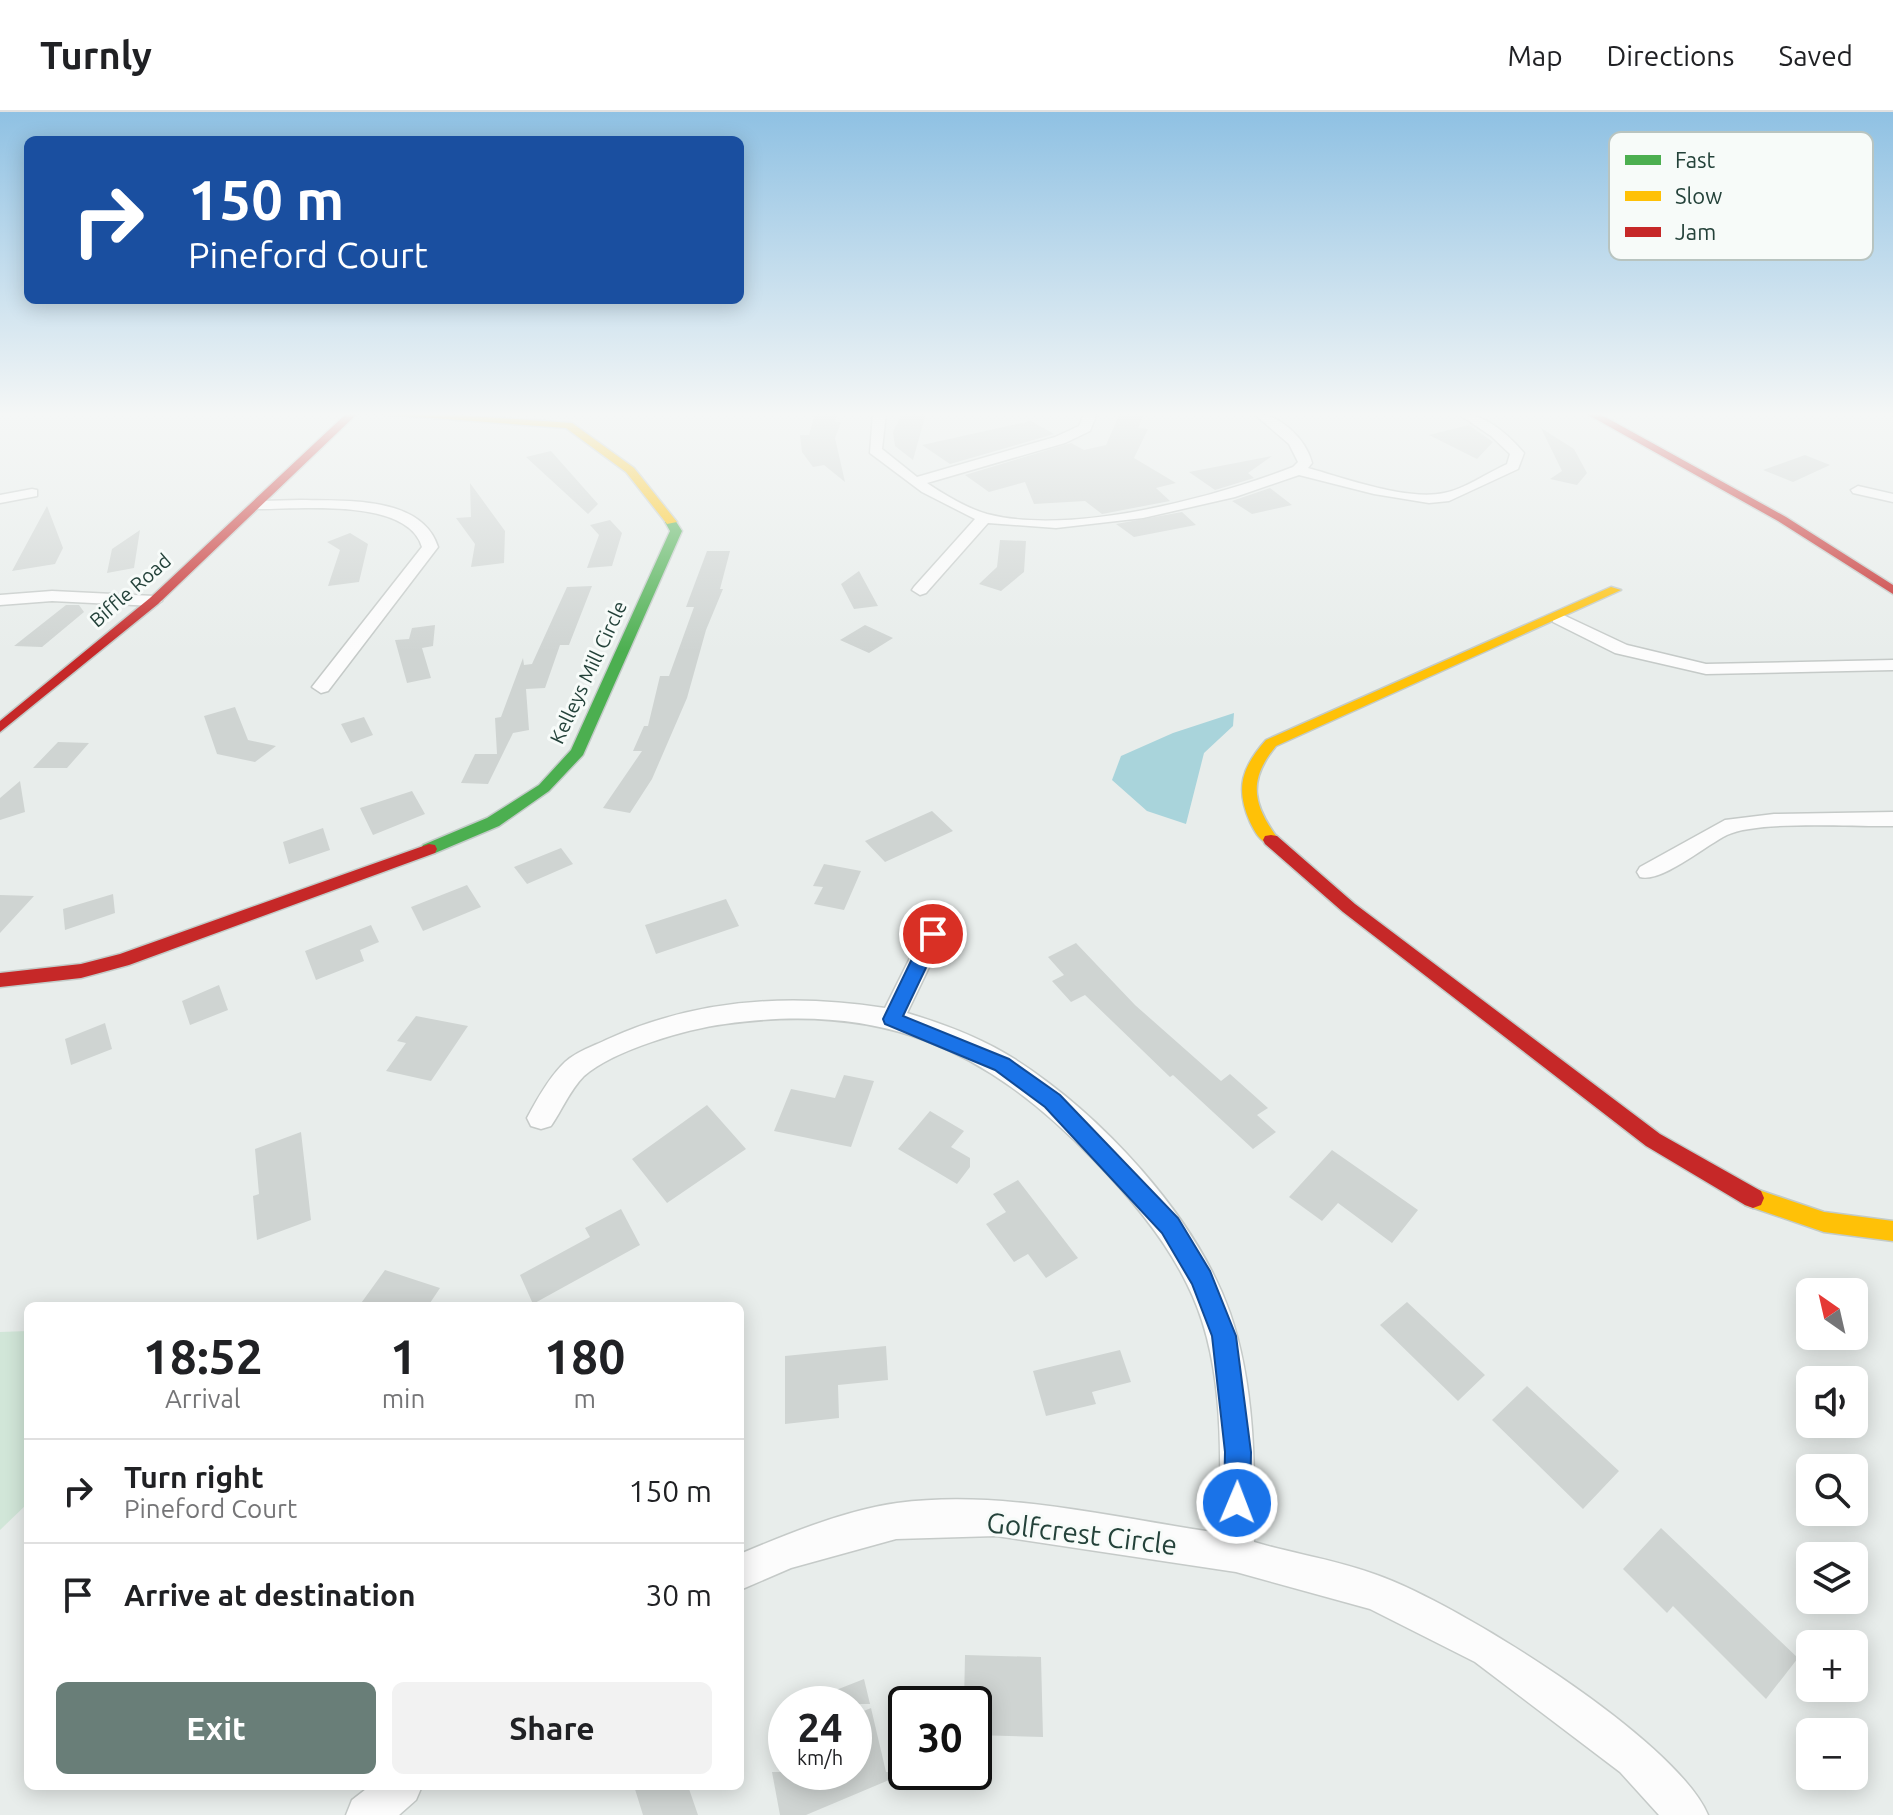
<!DOCTYPE html>
<html lang="en">
<head>
<meta charset="utf-8">
<style>
  :root { --surface:#fff; --page:#f2f2f2; --text:#202124; --muted:#757577; --line:#e0e0e0; --accent:#697e78 }
  body { margin:0; font-family:Ubuntu,sans-serif; background:var(--page); color:var(--text); height:100vh; display:flex; flex-direction:column; font-size:30px; white-space:nowrap }
  * { box-sizing:border-box; margin:0 }
  p { font-size:26px; color:var(--muted) }
  .icon { flex:none; width:44px; height:44px; fill:none; stroke:currentColor; stroke-width:2; stroke-linecap:round; stroke-linejoin:round }
  .map { position:relative; flex:1; overflow:hidden }
  .drawer { position:absolute; left:24px; top:1190px; width:720px; height:488px; display:flex; flex-direction:column; background:var(--surface); border-radius:12px; box-shadow:0 4px 20px #0003 }
  .drawer>* { flex:none }
  .guide { position:absolute; left:24px; top:24px; width:720px; height:168px; border-radius:12px; box-shadow:0 4px 20px #0003; background:#1a4fa0; color:#fff; overflow:hidden }
  .needle { width:52px; rotate:326deg }
  .fabs { position:absolute; left:1796px; top:1166px; display:grid; gap:16px }
  .fabs a { display:grid; place-items:center; width:72px; height:72px; border-radius:12px; background:var(--surface); box-shadow:0 4px 20px #0003; font-size:40px }
  .speed { position:absolute; left:768px; top:1574px; display:flex; gap:16px; font-size:40px; font-weight:700; text-align:center }
  .speed>* { display:grid; place-content:center; width:104px; height:104px; border-radius:50%; background:var(--surface); box-shadow:0 4px 20px #0003; line-height:1 }
  .speed small { font-size:20px; font-weight:400 }
  .speed .limit { border:4px solid #111; border-radius:12px; background:#fff; color:#111 }
  .pin { position:absolute; display:grid; place-items:center; width:68px; height:68px; color:#fff; margin:-34px; border:4px solid #fff; border-radius:50%; box-shadow:0 2px 8px #0007 }
  .me { position:absolute; width:88px; margin:-44px; rotate:1deg; stroke-linejoin:round; filter:drop-shadow(0 0 6px #0008) }
  .turn { display:flex; align-items:center; gap:28px; height:168px; padding:0 32px; font-size:36px }
  .turn .icon { width:104px; height:104px; stroke-width:2.5 }
  .turn b { display:block; font-size:56px; line-height:68px }
  .eta { display:flex; justify-content:space-evenly; align-items:center; height:136px; text-align:center }
  .eta b { font-size:48px; font-weight:700; line-height:56px }
  .cta { display:flex; gap:16px; margin-top:auto; padding:16px 32px }
  .cta a { flex:1; height:92px; border-radius:12px; background:var(--accent); color:#fff; font-size:32px; font-weight:700; line-height:92px; text-align:center }
  .cta a+a { background:var(--page); color:var(--text) }
  ul { padding:0; list-style:none }
  li { display:flex; align-items:center; gap:24px; height:104px; padding:0 32px; border-top:2px solid var(--line) }
  li div { flex:1 }
  li b { display:block; font-size:30px }
  li em { font-style:normal }
  header { display:flex; align-items:center; gap:48px; box-sizing:border-box; height:112px; padding:0 40px; background:var(--surface); border-bottom:2px solid var(--line) }
  header strong { font-size:38px }
  nav { display:flex; gap:44px; margin-inline-start:auto; font-size:28px }
  .map>svg:first-child { display:block }
</style>
</head>
<body>
<header>
<strong>Turnly</strong>
<nav><a>Map</a><a>Directions</a><a>Saved</a></nav>
</header>
<div class="map">
<svg width="1893" height="1703" viewBox="0 0 1893 1703">
  <rect width="100%" height="100%" fill="#e8edeb"/>
  <path fill="#d1e6d8" d="M 28,1219 L 28,1391 L 0,1418 L 0,1220 Z"/>
  <path fill="#a9d4db" d="M 1234,601 L 1233,614 L 1204,641 L 1186,712 L 1147,699 L 1112,668 L 1121,644 L 1173,621 Z"/>
  <path fill="#cfd4d2" d="M 815,301 L 837,302 L 835,310 L 841,310 L 835,326 L 845,370 L 824,353 L 813,355 L 802,340 L 800,323 L 809,323 Z
    M 902,301 L 926,301 L 913,348 L 895,334 L 893,320 Z
    M 1120,301 L 1144,301 L 1138,316 L 1148,317 L 1134,346 L 1176,371 L 1156,376 L 1170,389 L 1102,402 L 1085,389 L 1034,392 L 1025,370 L 989,380 L 965,363 L 1071,331 L 1084,338 L 1106,333 Z
    M 1031,309 L 1054,322 L 950,352 L 922,333 Z
    M 1469,313 L 1493,330 L 1477,347 L 1429,323 Z
    M 1541,316 L 1574,337 L 1587,361 L 1577,373 L 1550,367 L 1562,359 Z
    M 551,339 L 598,392 L 588,402 L 526,345 Z
    M 1805,343 L 1830,353 L 1793,370 L 1763,358 Z
    M 1272,344 L 1248,361 L 1254,366 L 1215,378 L 1189,360 Z
    M 470,371 L 505,419 L 504,451 L 471,455 L 475,432 L 456,406 L 471,405 Z
    M 1270,376 L 1292,393 L 1252,402 L 1232,389 Z
    M 47,394 L 63,436 L 55,452 L 12,459 Z
    M 1182,400 L 1196,413 L 1134,425 L 1116,412 Z
    M 610,408 L 622,421 L 612,454 L 587,456 L 599,423 L 590,413 Z
    M 140,418 L 134,456 L 107,461 L 112,437 Z
    M 350,421 L 368,432 L 359,470 L 328,474 L 340,438 L 327,430 Z
    M 1000,428 L 1026,429 L 1024,460 L 1001,479 L 979,472 L 997,455 Z
    M 707,439 L 730,439 L 720,477 L 723,477 L 706,518 L 687,586 L 652,667 L 630,701 L 603,696 L 642,639 L 633,639 L 644,614 L 648,614 L 660,564 L 669,564 L 694,495 L 686,495 Z
    M 859,459 L 878,494 L 854,497 L 841,472 Z
    M 592,474 L 569,533 L 560,533 L 545,576 L 526,577 L 529,618 L 513,621 L 488,672 L 461,671 L 475,642 L 497,642 L 495,606 L 501,605 L 523,546 L 524,553 L 532,552 L 567,475 Z
    M 66,493 L 79,493 L 84,500 L 42,535 L 14,534 Z
    M 435,513 L 433,534 L 422,536 L 431,566 L 407,571 L 395,528 L 409,527 L 412,516 Z
    M 865,513 L 893,526 L 869,541 L 840,528 Z
    M 235,595 L 248,628 L 276,634 L 255,650 L 217,642 L 204,604 Z
    M 364,605 L 373,623 L 351,631 L 341,612 Z
    M 58,630 L 89,631 L 67,656 L 33,656 Z
    M 20,669 L 25,700 L 0,708 L 0,686 Z
    M 412,679 L 425,702 L 373,723 L 360,696 Z
    M 932,699 L 953,719 L 885,750 L 865,729 Z
    M 323,716 L 330,738 L 289,752 L 283,730 Z
    M 561,736 L 573,752 L 527,772 L 514,755 Z
    M 824,752 L 861,759 L 844,798 L 814,792 L 823,775 L 813,774 Z
    M 467,773 L 481,795 L 423,819 L 411,795 Z
    M 113,782 L 115,801 L 65,818 L 63,797 Z
    M 0,783 L 34,784 L 0,821 Z
    M 726,787 L 739,814 L 656,842 L 645,813 Z
    M 371,813 L 379,830 L 360,838 L 364,849 L 316,868 L 305,839 Z
    M 1076,831 L 1135,893 L 1221,969 L 1230,962 L 1268,996 L 1257,1003 L 1276,1020 L 1253,1037 L 1173,963 L 1170,965 L 1085,883 L 1071,890 L 1052,869 L 1064,863 L 1048,845 Z
    M 219,873 L 228,898 L 190,913 L 182,889 Z
    M 416,904 L 468,914 L 431,969 L 386,959 L 406,931 L 397,929 Z
    M 105,911 L 112,937 L 71,953 L 65,927 Z
    M 844,963 L 874,969 L 851,1035 L 774,1019 L 791,977 L 835,986 Z
    M 707,993 L 746,1037 L 667,1091 L 632,1047 Z
    M 930,999 L 964,1019 L 951,1035 L 970,1046 L 970,1055 L 957,1072 L 898,1037 Z
    M 301,1020 L 311,1108 L 257,1128 L 253,1084 L 259,1082 L 255,1037 Z
    M 1332,1038 L 1418,1098 L 1392,1131 L 1338,1091 L 1322,1109 L 1289,1085 Z
    M 1018,1068 L 1078,1146 L 1046,1166 L 1028,1142 L 1014,1150 L 986,1112 L 1006,1100 L 993,1082 Z
    M 621,1097 L 640,1133 L 533,1192 L 520,1163 L 590,1125 L 585,1116 Z
    M 385,1158 L 440,1176 L 428,1194 L 359,1194 Z
    M 1407,1190 L 1485,1263 L 1458,1289 L 1380,1213 Z
    M 886,1234 L 888,1268 L 838,1273 L 839,1306 L 785,1312 L 785,1244 Z
    M 1120,1238 L 1131,1270 L 1092,1280 L 1096,1292 L 1046,1304 L 1033,1259 Z
    M 1527,1274 L 1619,1359 L 1583,1397 L 1492,1308 Z
    M 1661,1416 L 1798,1546 L 1766,1587 L 1673,1494 L 1667,1501 L 1623,1457 Z
    M 965,1543 L 1041,1545 L 1043,1625 L 974,1623 L 974,1592 L 964,1592 Z
    M 864,1567 L 870,1592 L 803,1592 L 803,1591 Z
    M 871,1596 L 886,1660 L 908,1660 L 806,1703 L 780,1703 L 772,1660 L 854,1660 L 854,1603 Z
    M 634,1674 L 688,1674 L 698,1703 L 643,1703 Z"/>
  <g fill="none" stroke-linecap="round" stroke-linejoin="round">
    <defs>
      <path id="street" d="M 873,301 L 886,301 L 882,337 L 917,365 L 1055,325 L 1079,314 L 1084,301 L 1097,301 L 1090,319 L 1065,331 L 927,371 C 945,383 966,396 987,402 C 1071,424 1213,386 1293,355 L 1298,350 L 1289,332 L 1253,301 C 1278,301 1306,326 1312,351 L 1308,356 C 1344,366 1407,389 1444,381 C 1465,377 1487,361 1507,352 L 1510,342 L 1491,324 L 1457,301 C 1484,301 1507,321 1524,341 L 1518,357 L 1449,389 L 1429,391 L 1374,382 L 1299,363 L 1235,385 L 1143,406 L 1056,416 L 988,411 L 926,481 L 920,483 L 912,478 L 914,475 L 975,407 L 922,380 L 870,341 Z
        M 1858,374 L 1893,382 L 1893,390 L 1853,381 L 1851,378 Z
        M 32,377 L 37,378 L 37,384 L 0,391 L 0,383 Z
        M 301,388 C 346,389 422,384 438,435 L 328,579 L 321,581 L 312,575 L 422,435 C 408,386 301,397 259,397 L 252,393 L 259,389 Z
        M 52,479 L 154,484 L 162,489 L 154,494 L 52,489 L 0,493 L 0,483 Z
        M 1559,501 L 1627,533 L 1706,552 L 1893,548 L 1893,558 L 1706,562 L 1615,541 L 1553,510 L 1553,502 Z
        M 1893,700 L 1893,714 C 1855,715 1758,708 1727,723 C 1706,733 1662,771 1640,765 L 1637,760 L 1640,755 L 1725,708 L 1774,702 Z
        M 933,814 L 941,816 L 945,822 L 907,901 C 944,912 981,926 1013,946 C 1100,1001 1196,1104 1230,1201 C 1255,1274 1255,1353 1254,1430 C 1294,1442 1338,1448 1377,1463 C 1457,1491 1676,1627 1708,1703 L 1659,1703 L 1620,1660 L 1475,1550 L 1370,1497 L 1236,1460 L 996,1424 L 896,1427 L 791,1456 L 740,1478 L 740,1442 C 787,1422 846,1398 897,1391 C 1003,1377 1114,1406 1219,1421 C 1221,1340 1225,1247 1187,1172 C 1164,1125 1129,1084 1093,1047 C 985,935 882,890 725,912 C 686,917 614,938 584,964 C 570,978 562,998 551,1014 L 541,1017 L 531,1014 L 527,1006 C 537,987 550,964 565,950 C 577,939 594,934 608,927 C 696,887 790,881 885,896 L 925,816 Z
        M 370,1674 L 422,1674 L 416,1688 L 399,1703 L 346,1703 L 352,1688 Z"/>
      <path id="fast" d="M 671,407 L 675,408 L 682,419 L 583,643 L 549,679 L 499,714 L 435,741 L 423,741 L 421,737 L 423,733 L 487,706 L 539,673 L 571,638 L 670,419 L 665,410 Z"/>
      <path id="slow" d="M 367,301 L 427,301 L 572,311 L 634,356 L 677,410 L 667,412 L 626,360 L 566,316 Z
        M 1611,475 L 1621,478 L 1276,634 C 1247,669 1253,693 1279,728 L 1271,733 C 1260,730 1255,720 1250,710 C 1235,676 1242,655 1266,628 Z
        M 1753,1076 L 1824,1100 L 1893,1109 L 1893,1129 L 1824,1120 L 1745,1093 L 1742,1086 L 1745,1079 Z"/>
      <path id="jam" d="M 347,301 L 358,301 L 158,492 L 0,620 L 0,609 L 150,486 Z
        M 1585,301 L 1598,301 L 1786,405 L 1893,473 L 1893,482 L 1778,409 Z
        M 1271,723 L 1277,724 L 1355,792 L 1660,1022 L 1761,1079 L 1764,1086 L 1761,1093 L 1753,1096 L 1745,1093 L 1646,1034 L 1343,800 L 1265,732 L 1263,728 L 1265,724 Z
        M 429,732 L 435,733 L 437,737 L 435,741 L 129,853 L 81,866 L 0,875 L 0,861 L 81,852 L 120,842 Z"/>
    </defs>
    <use href="#street" stroke="#c5cac8" stroke-width="3"/>
    <use href="#fast" stroke="#c3cbc8" stroke-width="3"/>
    <use href="#slow" stroke="#c3cbc8" stroke-width="3"/>
    <use href="#jam" stroke="#c3cbc8" stroke-width="3"/>
    <use href="#street" fill="#fcfcfc" fill-rule="evenodd"/>
    <use href="#fast" fill="#4caf50" fill-rule="evenodd"/>
    <use href="#slow" fill="#ffc107" fill-rule="evenodd"/>
    <use href="#jam" fill="#c62828" fill-rule="evenodd"/>
  </g>
  <linearGradient id="sky" x2="0" y2="1"><stop stop-color="#8fc1e3"/><stop offset="0.56" stop-color="#f5f7f6"/><stop offset="1" stop-color="#f5f7f6" stop-opacity="0"/></linearGradient>
  <rect width="1893" height="540" fill="url(#sky)"/>
  <path fill="#1a73e8" stroke="#114b97" stroke-width="2" d="M 933,815 L 942,822 L 903,904 L 1009,947 L 1060,983 L 1178,1106 L 1210,1159 L 1236,1224 L 1251,1340 L 1250,1391 L 1247,1401 L 1237,1404 L 1228,1401 L 1224,1391 L 1225,1340 L 1212,1224 L 1192,1172 L 1162,1121 L 1045,995 L 995,958 L 885,912 L 883,907 L 924,822 Z"/>
  <g text-anchor="middle" dominant-baseline="central" stroke-width="6" stroke-linejoin="round" paint-order="stroke">
    <g font-size="20" fill="#24423a" stroke="#f7fbf9">
      <text transform="translate(130 478) rotate(-41)">Biffle Road</text>
      <text transform="translate(588 560) rotate(-65)">Kelleys Mill Circle</text>
    </g>
    <g font-size="28" fill="#24423a" stroke="#f7fbf9">
      <text transform="translate(1082 1421) rotate(7)">Golfcrest Circle</text>
    </g>
  </g>
  <rect x="1609" y="20" width="264" height="128" rx="12" fill="#f7fbf9" stroke="#b8c4c0" stroke-width="2"/>
  <rect x="1625" y="43" width="36" height="10" fill="#4caf50"/>
  <rect x="1625" y="79" width="36" height="10" fill="#ffc107"/>
  <rect x="1625" y="115" width="36" height="10" fill="#c62828"/>
  <g font-size="22" fill="#24423a">
    <text x="1675" y="56">Fast</text>
    <text x="1675" y="92">Slow</text>
    <text x="1675" y="128">Jam</text>
  </g>
</svg>
<div class="fabs">
<a><svg class="needle" viewBox="-14 -14 28 28"><path d="M0-13l5 13h-10z" fill="#e53935"/><path d="M0 13l5-13h-10z" fill="#757577"/></svg></a>
<a><svg class="icon" aria-label="sound" viewBox="0 0 24 24"><path d="M4 9h4l5-4v14l-5-4H4zM17 9q2 3 0 6"/></svg></a>
<a><svg class="icon" aria-label="search" viewBox="0 0 24 24"><circle cx="10" cy="10" r="6"/><path d="M15 15l6 6"/></svg></a>
<a><svg class="icon" aria-label="layers" viewBox="0 0 24 24"><path d="M12 4l9 5-9 5-9-5zM3 14l9 5 9-5"/></svg></a>
<a>+</a>
<a>−</a>
</div>
<div class="speed"><div>24<small>km/h</small></div><div class="limit">30</div></div>
<div class="pin" style="left:933px;top:822px;background:#d93025"><svg class="icon" aria-label="arrive" viewBox="0 0 24 24"><path d="M6 21V4h12l-3 4 3 4H6"/></svg></div>
<svg class="me" style="left:1237px;top:1391px" viewBox="-20 -20 40 40"><circle r="17" fill="#1a73e8" stroke="#fff" stroke-width="3"/><path d="M0-11L8 9 0 5-8 9z" fill="#fff"/></svg>
<div class="guide">
<div class="turn"><svg class="icon" aria-label="right" viewBox="0 0 24 24"><path d="M7 20v-9h11M14 6l5 5-5 5"/></svg><div><b>150 m</b>Pineford Court</div></div>
</div>
<section class="drawer">
<div class="eta">
<div><b>18:52</b><p>Arrival</p></div>
<div><b>1</b><p>min</p></div>
<div><b>180</b><p>m</p></div>
</div>
<ul>
<li><svg class="icon" aria-label="right" viewBox="0 0 24 24"><path d="M7 20v-9h11M14 6l5 5-5 5"/></svg><div><b>Turn right</b><p>Pineford Court</p></div><em>150 m</em></li>
<li><svg class="icon" aria-label="arrive" viewBox="0 0 24 24"><path d="M6 21V4h12l-3 4 3 4H6"/></svg><div><b>Arrive at destination</b></div><em>30 m</em></li>
</ul>
<div class="cta"><a>Exit</a><a>Share</a></div>
</section>
</div>
</body>
</html>
